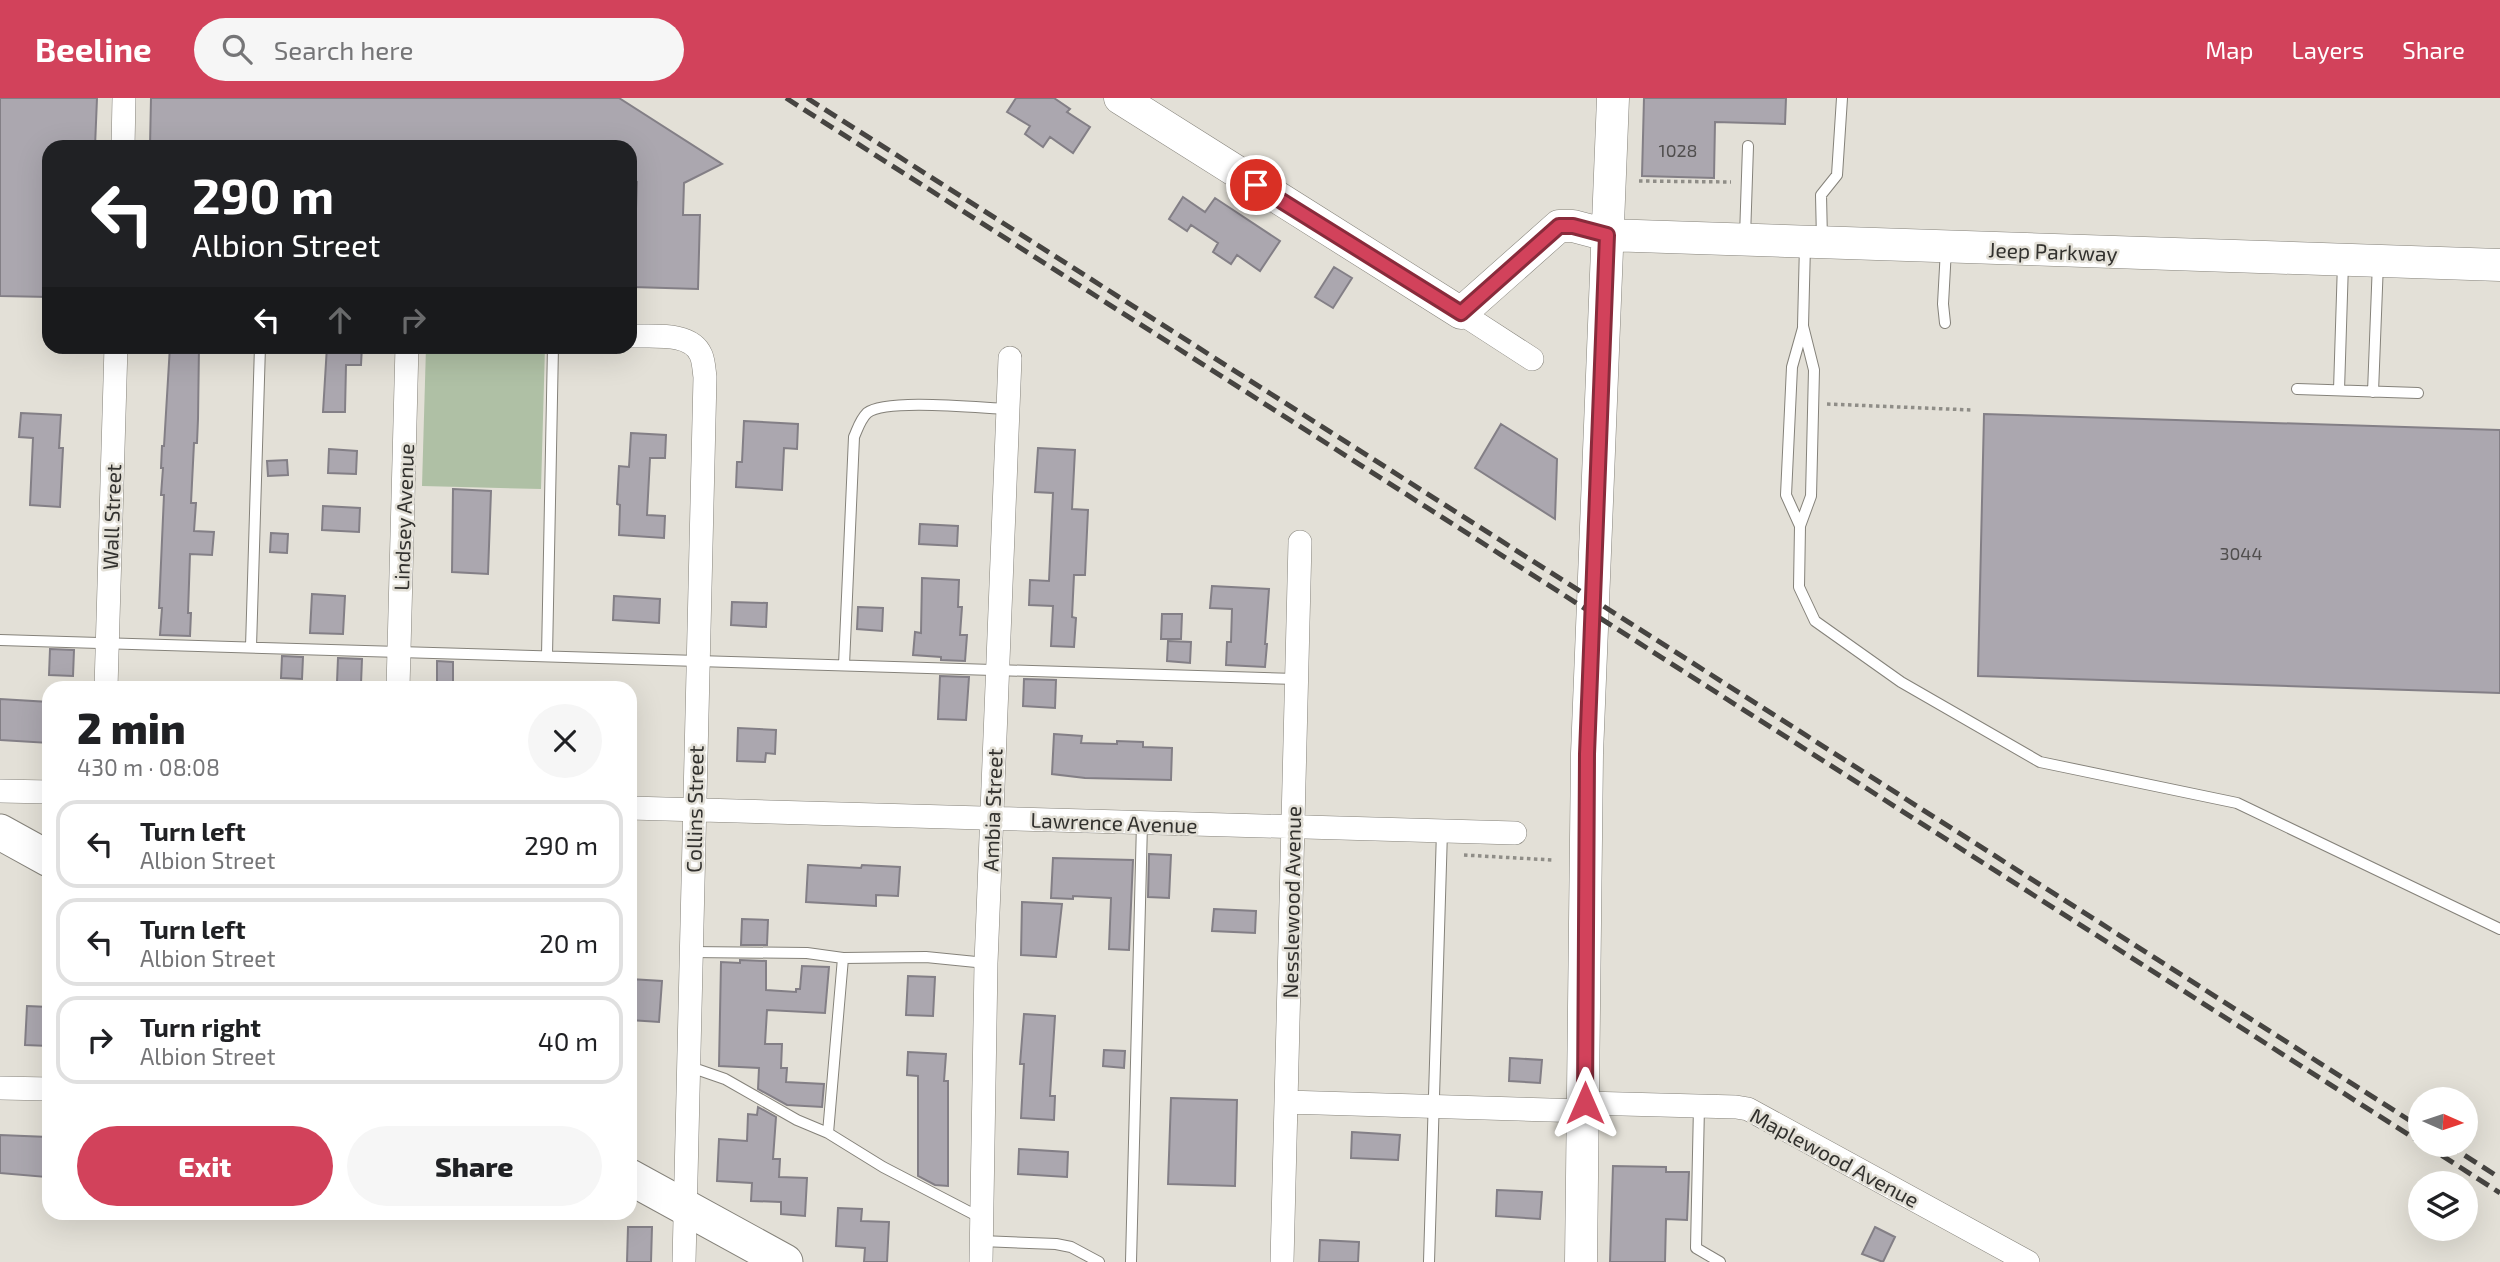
<!DOCTYPE html>
<html lang="en">
<head>
<meta charset="utf-8">
<style>
  :root { --surface:#fff; --page:#f6f6f6; --text:#202124; --muted:#757577; --line:#e0e0e0; --accent:#d2425b }
  body { margin:0; font-family:"Exo 2",sans-serif; background:var(--page); color:var(--text); height:100vh; display:flex; flex-direction:column; font-size:26px; white-space:nowrap }
  * { box-sizing:border-box; margin:0 }
  p { font-size:23px; color:var(--muted) }
  .icon { flex:none; width:38px; height:38px; fill:none; stroke:currentColor; stroke-width:2; stroke-linecap:round; stroke-linejoin:round }
  .map { position:relative; flex:1; overflow:hidden }
  .details { position:absolute; left:42px; top:583px; width:595px; height:539px; display:flex; flex-direction:column; background:var(--surface); border-radius:21px; box-shadow:0 7px 28px #0002 }
  .details>* { flex:none }
  .guide { position:absolute; left:42px; top:42px; width:595px; height:214px; border-radius:21px; box-shadow:0 7px 28px #0002; background:#202124; color:#fff; overflow:hidden }
  .needle { width:46px; rotate:93deg }
  .buttons { position:absolute; left:2408px; top:989px; display:grid; gap:14px }
  .buttons a { display:grid; place-items:center; width:70px; height:70px; border-radius:50%; background:var(--surface); box-shadow:0 7px 28px #0002; font-size:35px }
  .pin { position:absolute; display:grid; place-items:center; width:60px; height:60px; color:#fff; margin:-30px; border:4px solid #fff; border-radius:50%; box-shadow:0 2px 7px #0007 }
  .me { position:absolute; width:77px; margin:-38px; rotate:0deg; stroke-linejoin:round; filter:drop-shadow(0 0 5px #0008) }
  .turn { display:flex; align-items:center; gap:24px; height:147px; padding:0 35px; font-size:32px }
  .turn .icon { width:91px; height:91px; stroke-width:2.5 }
  .turn b { display:block; font-size:49px; line-height:60px }
  .lanes { display:flex; align-items:center; height:66px; padding:0 35px; background:#0003; justify-content:center; gap:35px; direction:ltr }
  .lanes .off { opacity:.35 }
  .round { display:grid; place-items:center; flex:none; width:74px; height:74px; border-radius:37px; background:var(--page) }
  .head { display:flex; align-items:center; justify-content:space-between; height:119px; padding:0 35px }
  h1 { font-size:42px; font-weight:800; line-height:52px }
  .primary-button { display:flex; gap:14px; margin-top:auto; padding:14px 35px }
  .primary-button a { flex:1; height:80px; border-radius:42px; background:var(--accent); color:#fff; font-size:28px; font-weight:800; line-height:80px; text-align:center }
  .primary-button a+a { background:var(--page); color:var(--text) }
  ul { padding:0; list-style:none }
  li { display:flex; align-items:center; gap:21px; height:88px; margin:0 14px 10px; padding:0 21px; border:4px solid var(--line); border-radius:21px }
  li div { flex:1 }
  li b { display:block; font-size:26px }
  li em { font-style:normal }
  header { display:flex; align-items:center; gap:42px; box-sizing:border-box; height:98px; padding:0 35px; background:var(--accent); color:#fff }
  header strong { font-size:33px }
  nav { display:flex; gap:38px; margin-inline-start:auto; font-size:24px }
  .search { width:490px; height:63px; background:var(--page); display:flex; align-items:center; gap:18px; box-sizing:border-box; padding:0 24px; border-radius:38px; color:var(--muted); font-size:26px }
  .map>svg:first-child { display:block }
</style>
</head>
<body>
<header>
<strong>Beeline</strong>
<div class="search"><svg class="icon" aria-label="search" viewBox="0 0 24 24"><circle cx="10" cy="10" r="6"/><path d="M15 15l6 6"/></svg>Search here</div>
<nav><a>Map</a><a>Layers</a><a>Share</a></nav>
</header>
<div class="map">
<svg width="2500" height="1164" viewBox="0 0 2500 1164">
  <rect width="100%" height="100%" fill="#e3e0d7"/>
  <path fill="#afc0a5" d="M 426,249 L 545,249 L 541,391 L 422,388 Z"/>
  <path fill="#aba7af" stroke="#837f86" stroke-width="2" d="M 0,0 L 97,0 L 95,49 L 49,49 L 49,199 L 0,198 Z
    M 151,0 L 619,0 L 722,66 L 684,85 L 683,117 L 700,117 L 698,191 L 633,189 L 637,84 L 630,84 L 630,49 L 150,49 Z
    M 1016,0 L 1054,0 L 1070,11 L 1067,14 L 1090,29 L 1073,55 L 1050,39 L 1043,49 L 1025,36 L 1030,28 L 1007,14 Z
    M 1644,0 L 1786,0 L 1785,26 L 1715,24 L 1714,80 L 1642,78 Z
    M 1183,99 L 1205,114 L 1215,100 L 1280,143 L 1260,173 L 1237,157 L 1231,166 L 1213,154 L 1218,145 L 1191,127 L 1187,133 L 1169,121 Z
    M 1334,169 L 1352,180 L 1333,210 L 1315,199 Z
    M 170,248 L 199,248 L 198,321 L 197,345 L 194,345 L 191,405 L 196,405 L 194,433 L 214,434 L 212,457 L 190,456 L 188,515 L 191,515 L 190,538 L 160,537 L 162,510 L 159,510 L 164,397 L 161,397 L 163,370 L 161,370 L 162,348 L 164,348 Z
    M 327,248 L 362,248 L 361,267 L 346,267 L 345,314 L 323,314 Z
    M 21,315 L 61,317 L 59,350 L 63,350 L 60,409 L 30,407 L 33,340 L 19,339 Z
    M 1984,316 L 2500,332 L 2500,595 L 1978,578 Z
    M 744,323 L 798,326 L 797,351 L 784,350 L 782,392 L 736,389 L 737,364 L 742,364 Z
    M 1501,326 L 1557,361 L 1555,421 L 1475,370 Z
    M 631,335 L 666,337 L 665,360 L 650,360 L 647,417 L 665,418 L 664,440 L 619,437 L 620,407 L 617,406 L 619,368 L 629,369 Z
    M 1038,350 L 1075,352 L 1072,411 L 1088,412 L 1085,477 L 1074,477 L 1072,519 L 1076,520 L 1074,549 L 1051,548 L 1053,508 L 1029,507 L 1030,482 L 1049,483 L 1053,395 L 1035,394 Z
    M 329,351 L 357,353 L 356,376 L 328,375 Z
    M 287,362 L 288,377 L 268,378 L 267,363 Z
    M 453,391 L 491,393 L 488,476 L 452,474 Z
    M 323,408 L 360,410 L 359,434 L 322,432 Z
    M 920,426 L 958,428 L 957,448 L 919,446 Z
    M 271,435 L 288,436 L 287,455 L 270,454 Z
    M 922,480 L 959,482 L 958,509 L 962,509 L 960,537 L 967,537 L 965,563 L 941,562 L 941,559 L 913,557 L 915,534 L 921,535 Z
    M 1212,488 L 1269,491 L 1265,546 L 1267,546 L 1265,569 L 1226,567 L 1227,544 L 1231,544 L 1232,511 L 1210,510 Z
    M 312,496 L 345,498 L 343,536 L 310,535 Z
    M 614,498 L 660,501 L 659,525 L 613,522 Z
    M 732,504 L 767,505 L 766,529 L 731,527 Z
    M 858,509 L 883,510 L 882,533 L 857,531 Z
    M 1162,516 L 1182,516 L 1181,541 L 1161,541 Z
    M 1168,543 L 1191,544 L 1190,565 L 1167,563 Z
    M 50,551 L 74,552 L 73,578 L 49,577 Z
    M 282,558 L 303,559 L 302,581 L 281,580 Z
    M 338,560 L 362,561 L 361,586 L 337,584 Z
    M 437,563 L 453,564 L 453,590 L 437,590 Z
    M 940,578 L 969,579 L 966,622 L 938,621 Z
    M 1024,581 L 1056,582 L 1055,610 L 1023,608 Z
    M 0,601 L 49,604 L 49,645 L 0,642 Z
    M 738,630 L 776,632 L 775,656 L 766,655 L 765,664 L 737,663 Z
    M 1054,636 L 1082,638 L 1081,645 L 1117,646 L 1117,643 L 1143,644 L 1143,649 L 1172,650 L 1171,682 L 1085,680 L 1052,676 Z
    M 1149,756 L 1171,757 L 1169,800 L 1148,799 Z
    M 1053,760 L 1133,762 L 1129,852 L 1109,851 L 1111,800 L 1073,798 L 1073,801 L 1051,800 Z
    M 808,767 L 861,770 L 862,767 L 900,769 L 898,798 L 876,797 L 876,808 L 806,804 Z
    M 1022,804 L 1062,806 L 1056,859 L 1021,857 Z
    M 1214,811 L 1256,813 L 1255,835 L 1212,833 Z
    M 742,821 L 768,822 L 767,847 L 741,847 Z
    M 740,862 L 766,863 L 766,892 L 796,894 L 796,891 L 800,891 L 802,868 L 829,869 L 825,915 L 767,912 L 765,946 L 782,946 L 781,970 L 787,970 L 786,984 L 824,986 L 822,1009 L 787,1007 L 758,991 L 759,970 L 719,968 L 721,864 L 740,865 Z
    M 908,878 L 935,879 L 933,918 L 906,917 Z
    M 630,881 L 662,883 L 659,924 L 630,922 Z
    M 27,908 L 49,909 L 49,948 L 25,947 Z
    M 1024,916 L 1055,918 L 1050,998 L 1055,998 L 1054,1022 L 1021,1020 L 1024,966 L 1020,966 Z
    M 1104,952 L 1125,953 L 1124,970 L 1103,968 Z
    M 908,954 L 946,956 L 944,983 L 948,983 L 948,1088 L 935,1087 L 918,1078 L 918,978 L 907,977 Z
    M 1510,960 L 1542,962 L 1540,985 L 1509,983 Z
    M 1171,1000 L 1237,1002 L 1235,1088 L 1168,1086 Z
    M 758,1009 L 776,1019 L 773,1061 L 780,1061 L 779,1079 L 807,1080 L 805,1118 L 781,1116 L 781,1104 L 751,1103 L 752,1085 L 717,1083 L 719,1041 L 747,1043 L 748,1016 L 757,1017 Z
    M 1352,1034 L 1400,1037 L 1398,1062 L 1351,1060 Z
    M 0,1037 L 48,1039 L 46,1079 L 0,1075 Z
    M 1019,1051 L 1068,1054 L 1067,1079 L 1018,1076 Z
    M 1613,1068 L 1666,1069 L 1666,1074 L 1689,1074 L 1687,1122 L 1666,1121 L 1665,1164 L 1610,1164 Z
    M 1497,1092 L 1542,1094 L 1540,1121 L 1496,1118 Z
    M 838,1110 L 862,1111 L 861,1123 L 889,1124 L 887,1164 L 864,1164 L 865,1150 L 836,1148 Z
    M 628,1129 L 652,1129 L 651,1164 L 627,1164 Z
    M 1875,1129 L 1895,1139 L 1883,1164 L 1862,1156 Z
    M 1320,1142 L 1359,1144 L 1358,1164 L 1319,1164 Z"/>
  <g fill="none" stroke-linecap="round" stroke-linejoin="round">
    <defs>
      <path id="lane" d="M 1745,139 L 1748,48
        M 1822,142 L 1821,97 L 1837,77 L 1842,0
        M 1805,147 L 1803,228 L 1814,272 L 1811,398 L 1800,428 L 1799,489 L 1815,523 L 1901,584 L 2040,664 L 2237,705 L 2500,831
        M 1945,225 L 1943,206 L 1946,151
        M 2297,291 L 2418,295
        M 2339,292 L 2343,165
        M 2373,294 L 2378,164
        M 1800,428 L 1786,397 L 1792,269 L 1803,230
        M 0,542 L 1296,581
        M 251,549 L 260,248
        M 547,558 L 553,248
        M 844,567 L 854,339 C 858,330 860,322 867,315 C 886,300 980,310 1007,311
        M 690,854 L 807,855 L 843,860 L 926,859 L 986,865
        M 688,972 L 699,972 L 725,981 L 797,1022 L 828,1035 L 883,1069 L 981,1120
        M 1699,1008 L 1696,1150 L 1720,1164
        M 828,1035 L 843,860
        M 981,1143 L 1056,1146 L 1071,1149 L 1099,1164
        M 1131,1164 L 1142,725
        M 1429,1164 L 1442,733"/>
      <path id="street" d="M 123,49 L 124,0
        M 1461,215 L 1532,261
        M 630,238 C 652,239 691,233 701,257 C 704,264 704,273 705,279 L 684,1164
        M 106,590 L 116,248
        M 398,590 L 407,248
        M 0,693 L 49,694
        M 630,710 L 1515,735
        M 0,990 L 49,991
        M 1286,1004 L 1585,1013
        M 1585,1005 L 1736,1009 L 1748,1011 L 2028,1164
        M 981,1164 L 986,865 L 1010,260
        M 1282,1164 L 1300,444"/>
      <path id="secondary" d="M 1120,0 L 1461,215 L 1559,128 L 1573,128 L 1607,137 L 2500,167
        M 1581,1164 L 1587,656 L 1613,0"/>
      <path id="primary" d="M 0,734 L 49,761
        M 630,1079 L 785,1164"/>
    </defs>
    <use href="#lane" stroke="#85827a" stroke-width="12"/>
    <use href="#street" stroke="#85827a" stroke-width="24"/>
    <use href="#secondary" stroke="#85827a" stroke-width="33"/>
    <use href="#primary" stroke="#85827a" stroke-width="37"/>
    <path stroke="#8f8d87" stroke-width="3.5" stroke-dasharray="3.5 3.5" stroke-linecap="butt" d="M 1639,83 L 1731,84
      M 1827,306 L 1972,312
      M 1464,757 L 1552,762"/>
    <use href="#lane" stroke="#fff" stroke-width="10"/>
    <use href="#street" stroke="#fff" stroke-width="23"/>
    <use href="#secondary" stroke="#fff" stroke-width="32"/>
    <use href="#primary" stroke="#fff" stroke-width="35"/>
    <path stroke="#464441" stroke-width="5" stroke-dasharray="14 7" stroke-linecap="butt" d="M 786,0 L 2420,1044
      M 807,0 L 2420,1029
      M 2424,1046 L 2500,1095
      M 2447,1046 L 2500,1080"/>
  </g>
  <g fill="none" stroke-linecap="round" stroke-linejoin="round">
    <defs>
      <path id="route" d="M 1256,87 L 1461,215 L 1559,128 L 1573,128 L 1607,137 L 1587,656 L 1585,1005"/>
    </defs>
    <use href="#route" stroke="#882b3b" stroke-width="18"/>
    <use href="#route" stroke="#d2425b" stroke-width="12"/>
  </g>
  <g text-anchor="middle" dominant-baseline="central" stroke-width="5" stroke-linejoin="round" paint-order="stroke">
    <g font-size="18" fill="#504e4e">
      <text x="1678" y="52">1028</text>
      <text x="2241" y="455">3044</text>
    </g>
    <g font-size="21" fill="#32312e" stroke="#e3e0d7">
      <text transform="translate(2053 153) rotate(2)">Jeep Parkway</text>
      <text transform="translate(111 419) rotate(-88)">Wall Street</text>
      <text transform="translate(403 419) rotate(-88)">Lindsey Avenue</text>
      <text transform="translate(694 711) rotate(-89)">Collins Street</text>
      <text transform="translate(992 712) rotate(-88)">Ambia Street</text>
      <text transform="translate(1114 724) rotate(2)">Lawrence Avenue</text>
      <text transform="translate(1291 804) rotate(-89)">Nesslewood Avenue</text>
      <text transform="translate(1835 1059) rotate(28)">Maplewood Avenue</text>
    </g>
  </g>
</svg>
<div class="buttons">
<a><svg class="needle" viewBox="-14 -14 28 28"><path d="M0-13l5 13h-10z" fill="#e53935"/><path d="M0 13l5-13h-10z" fill="#757577"/></svg></a>
<a><svg class="icon" aria-label="layers" viewBox="0 0 24 24"><path d="M12 4l9 5-9 5-9-5zM3 14l9 5 9-5"/></svg></a>
</div>
<div class="pin" style="left:1256px;top:87px;background:#d93025"><svg class="icon" aria-label="arrive" viewBox="0 0 24 24"><path d="M6 21V4h12l-3 4 3 4H6"/></svg></div>
<svg class="me" style="left:1585px;top:1005px" viewBox="-20 -20 40 40"><path d="M0-17L14 15 0 8-14 15z" fill="#d2425b" stroke="#fff" stroke-width="4"/></svg>
<div class="guide">
<div class="turn"><svg class="icon" aria-label="left" viewBox="0 0 24 24"><path d="M17 20v-9H6M10 6l-5 5 5 5"/></svg><div><b>290 m</b>Albion Street</div></div>
<div class="lanes"><svg class="icon" aria-label="left" viewBox="0 0 24 24"><path d="M17 20v-9H6M10 6l-5 5 5 5"/></svg><svg class="icon off" aria-label="ahead" viewBox="0 0 24 24"><path d="M12 20V5M6 11l6-6 6 6"/></svg><svg class="icon off" aria-label="right" viewBox="0 0 24 24"><path d="M7 20v-9h11M14 6l5 5-5 5"/></svg></div>
</div>
<section class="details">
<div class="head"><div><h1>2 min</h1><p>430 m · 08:08</p></div><a class="round"><svg class="icon" aria-label="close" viewBox="0 0 24 24"><path d="M6 6l12 12M18 6L6 18"/></svg></a></div>
<ul>
<li><svg class="icon" aria-label="left" viewBox="0 0 24 24"><path d="M17 20v-9H6M10 6l-5 5 5 5"/></svg><div><b>Turn left</b><p>Albion Street</p></div><em>290 m</em></li>
<li><svg class="icon" aria-label="left" viewBox="0 0 24 24"><path d="M17 20v-9H6M10 6l-5 5 5 5"/></svg><div><b>Turn left</b><p>Albion Street</p></div><em>20 m</em></li>
<li><svg class="icon" aria-label="right" viewBox="0 0 24 24"><path d="M7 20v-9h11M14 6l5 5-5 5"/></svg><div><b>Turn right</b><p>Albion Street</p></div><em>40 m</em></li>
</ul>
<div class="primary-button"><a>Exit</a><a>Share</a></div>
</section>
</div>
</body>
</html>
